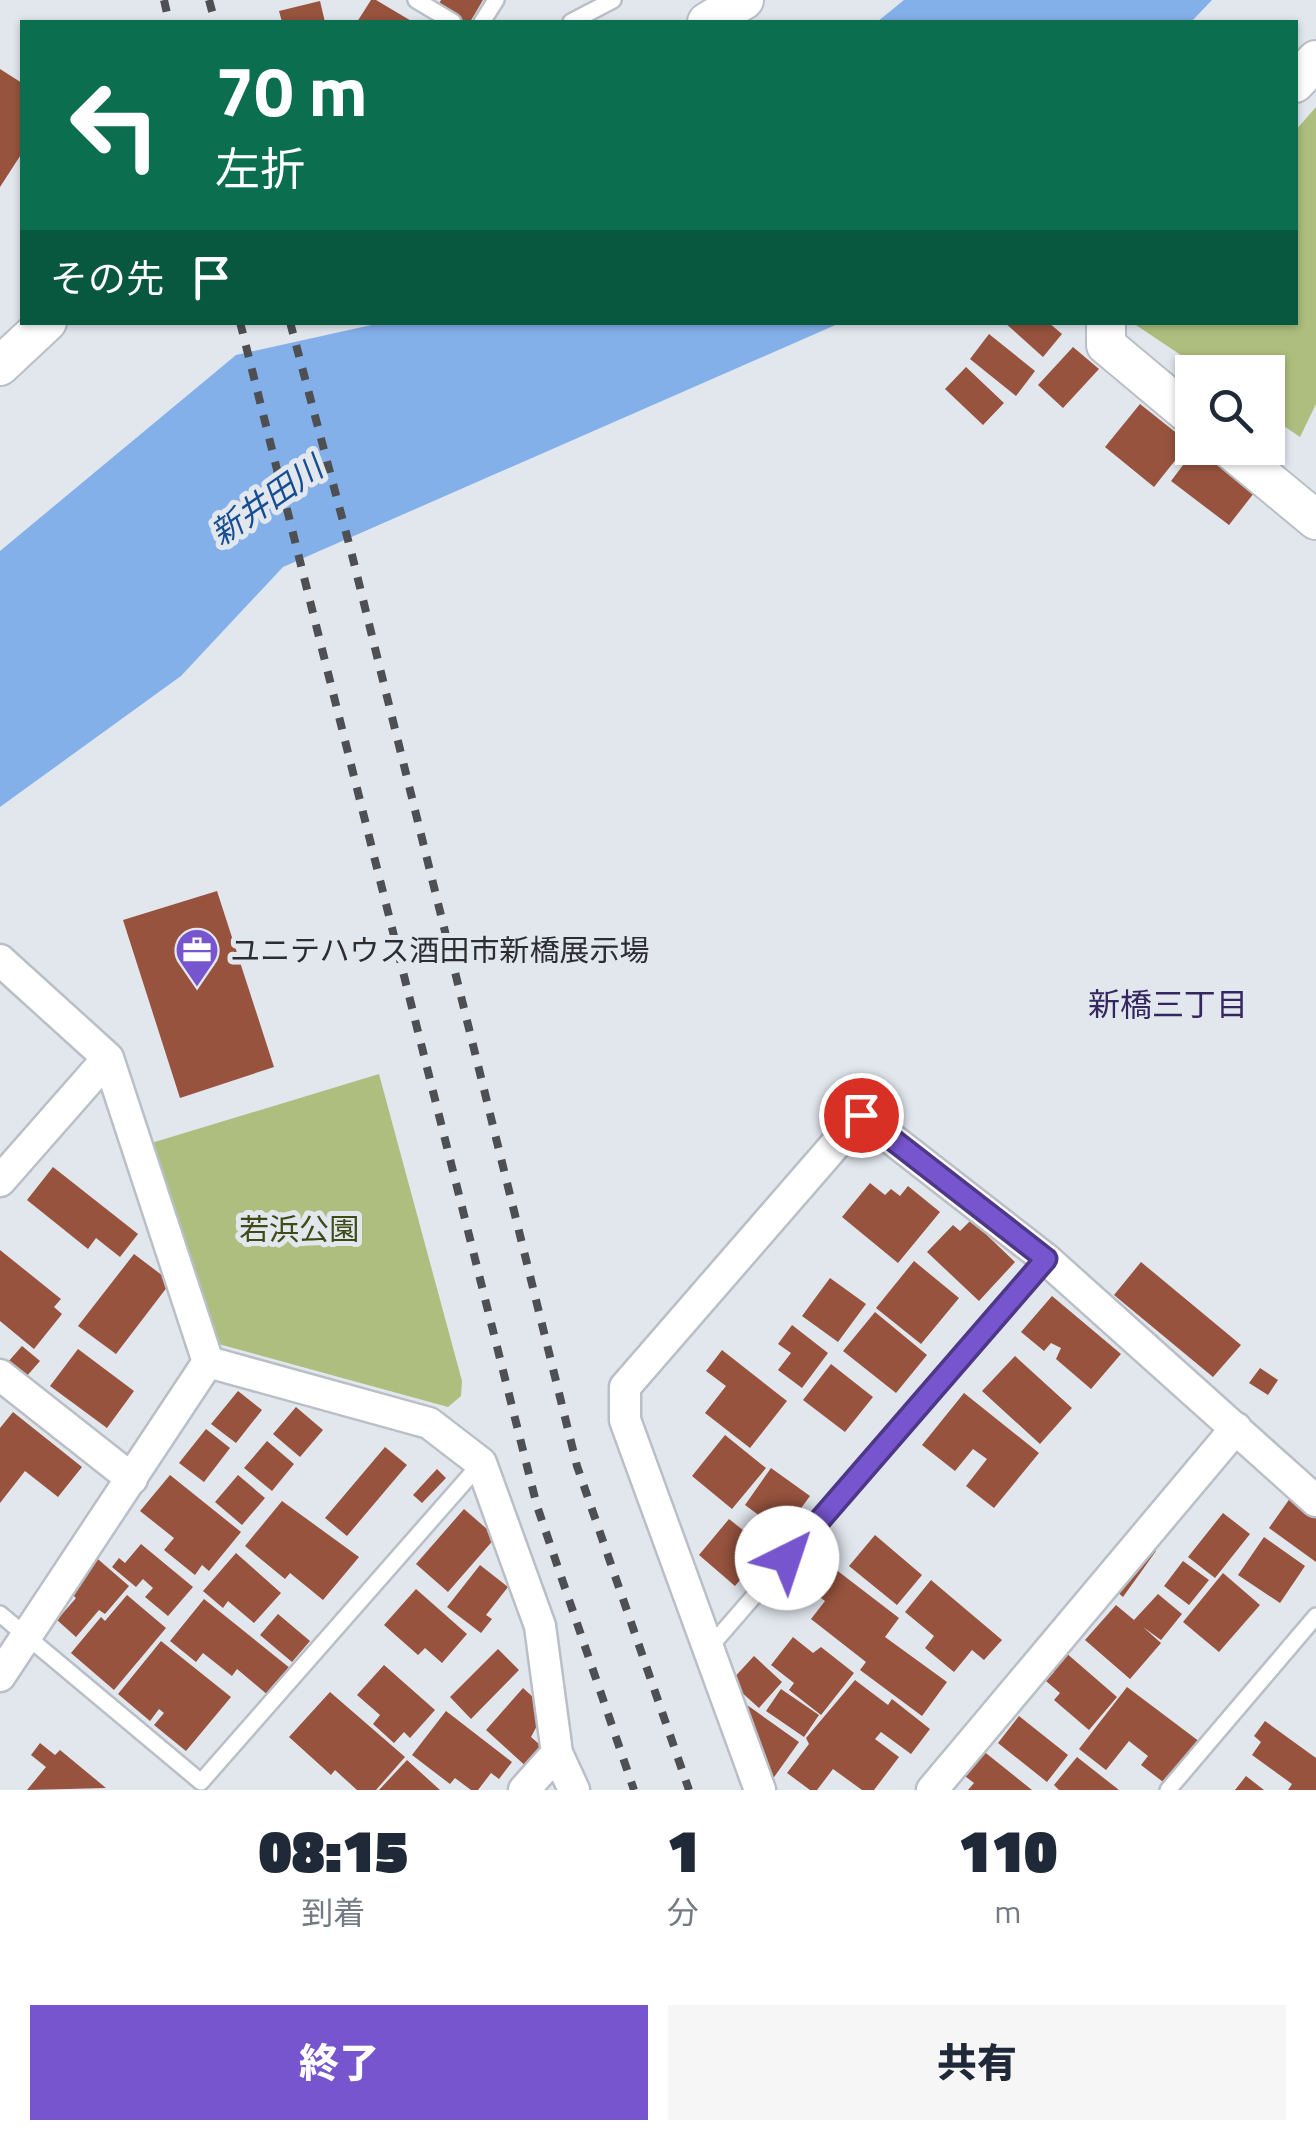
<!DOCTYPE html>
<html lang="ja">
<head>
<meta charset="utf-8">
<style>
  :root { --surface:#fff; --page:#f6f6f7; --text:#1f2937; --muted:#747a83; --accent:#7655cf }
  body { margin:0; font-family:"Titillium Web","Noto Sans JP",sans-serif; background:var(--page); color:var(--text); height:100vh; display:flex; flex-direction:column; font-size:38px; white-space:nowrap }
  * { box-sizing:border-box; margin:0 }
  p { font-size:32px; color:var(--muted) }
  .icon { flex:none; width:55px; height:55px; fill:none; stroke:currentColor; stroke-width:2; stroke-linecap:round; stroke-linejoin:round }
  .map { position:relative; height:1790px; overflow:hidden }
  .side { display:flex; flex-direction:column; background:var(--surface); flex:1 }
  .side>* { flex:none }
  .guide { position:absolute; left:20px; top:20px; width:1278px; height:305px; border-radius:0px; box-shadow:0 2px 8px #0004; background:#0b6e4f; color:#fff; overflow:hidden }
  .tools { position:absolute; left:1175px; top:355px; display:grid; gap:20px }
  .tools a { display:grid; place-items:center; width:110px; height:110px; border-radius:0px; background:var(--surface); box-shadow:0 2px 8px #0004; font-size:50px }
  .pin { position:absolute; display:grid; place-items:center; width:85px; height:85px; color:#fff; margin:-42px; border:5px solid #fff; border-radius:50%; box-shadow:0 2px 10px #0007 }
  .me { position:absolute; width:110px; margin:-55px; rotate:41deg; stroke-linejoin:round; filter:drop-shadow(0 0 8px #0008) }
  .turn { display:flex; align-items:center; gap:35px; height:210px; padding:0 30px; font-size:45px }
  .turn .icon { width:130px; height:130px; stroke-width:2.5 }
  .turn b { display:block; font-size:70px; line-height:85px }
  .then { display:flex; align-items:center; height:95px; padding:0 30px; background:#0003; gap:20px; font-size:38px }
  .eta { display:flex; justify-content:space-evenly; align-items:center; height:170px; text-align:center }
  .eta b { font-size:60px; font-weight:800; line-height:70px }
  .cta { display:flex; gap:20px; margin-top:auto; padding:20px 30px }
  .cta a { flex:1; height:115px; border-radius:0px; background:var(--accent); color:#fff; font-size:40px; font-weight:800; line-height:115px; text-align:center }
  .cta a+a { background:var(--page); color:var(--text) }
  .map>svg:first-child { display:block }
</style>
</head>
<body>
<div class="map">
<svg width="1316" height="1790" viewBox="0 0 1316 1790">
  <rect width="100%" height="100%" fill="#e2e7ee"/>
  <path fill="#adbe7e" d="M 1316,107 L 1316,404 L 1300,437 L 1268,415 L 1268,372 L 1206,372 L 1133,323 L 1295,322 L 1295,131 Z
    M 379,1074 L 462,1381 L 461,1396 L 448,1407 L 211,1342 L 148,1144 Z"/>
  <path fill="#84b0e9" d="M 904,0 L 1212,0 L 1191,22 L 877,22 Z
    M 385,322 L 840,323 L 283,567 L 181,676 L 0,807 L 0,551 L 236,355 Z"/>
  <path fill="#97533e" d="M 371,0 L 376,0 L 413,22 L 357,22 Z
    M 441,0 L 483,0 L 470,22 L 453,22 L 435,12 Z
    M 320,1 L 325,22 L 282,22 L 279,11 Z
    M 0,69 L 22,83 L 22,153 L 0,187 Z
    M 1004,322 L 1048,322 L 1062,334 L 1043,357 Z
    M 989,334 L 1035,371 L 1016,396 L 970,359 Z
    M 1073,347 L 1099,369 L 1063,408 L 1038,385 Z
    M 966,367 L 1004,403 L 983,425 L 945,389 Z
    M 1140,404 L 1189,443 L 1154,487 L 1105,447 Z
    M 1196,448 L 1254,493 L 1229,525 L 1171,481 Z
    M 217,891 L 274,1067 L 180,1098 L 123,920 Z
    M 53,1167 L 138,1234 L 120,1257 L 96,1238 L 88,1249 L 27,1200 Z
    M 870,1183 L 885,1195 L 891,1189 L 900,1196 L 908,1186 L 940,1212 L 898,1263 L 842,1217 Z
    M 971,1220 L 1015,1262 L 979,1301 L 927,1252 L 953,1225 L 960,1231 Z
    M 0,1250 L 61,1299 L 54,1307 L 62,1314 L 34,1349 L 0,1321 Z
    M 134,1254 L 171,1282 L 116,1354 L 78,1326 Z
    M 914,1261 L 959,1298 L 921,1344 L 876,1308 Z
    M 1141,1262 L 1241,1345 L 1213,1377 L 1114,1295 Z
    M 830,1278 L 866,1304 L 838,1342 L 802,1316 Z
    M 1052,1296 L 1121,1354 L 1091,1389 L 1056,1359 L 1061,1348 L 1051,1343 L 1044,1351 L 1021,1332 Z
    M 875,1312 L 927,1355 L 896,1393 L 843,1351 Z
    M 792,1325 L 828,1353 L 802,1388 L 778,1370 L 791,1353 L 778,1344 Z
    M 22,1346 L 40,1361 L 26,1377 L 8,1362 Z
    M 78,1349 L 134,1391 L 107,1428 L 50,1386 Z
    M 722,1350 L 787,1401 L 750,1448 L 705,1413 L 726,1386 L 706,1371 Z
    M 1015,1356 L 1072,1408 L 1040,1444 L 982,1391 Z
    M 831,1364 L 873,1397 L 845,1432 L 803,1400 Z
    M 1260,1368 L 1278,1380 L 1268,1395 L 1249,1383 Z
    M 238,1391 L 262,1410 L 236,1443 L 211,1424 Z
    M 964,1393 L 1039,1453 L 994,1508 L 966,1486 L 987,1459 L 973,1449 L 955,1471 L 922,1445 Z
    M 296,1407 L 323,1430 L 300,1457 L 273,1434 Z
    M 13,1412 L 82,1467 L 58,1497 L 25,1471 L 0,1503 L 0,1428 Z
    M 206,1429 L 230,1448 L 204,1482 L 179,1463 Z
    M 725,1435 L 766,1468 L 732,1509 L 692,1476 Z
    M 267,1441 L 294,1464 L 272,1491 L 244,1468 Z
    M 385,1447 L 407,1465 L 347,1536 L 325,1518 Z
    M 771,1468 L 810,1496 L 783,1533 L 745,1505 Z
    M 437,1469 L 446,1478 L 422,1503 L 413,1495 Z
    M 170,1475 L 241,1532 L 209,1571 L 202,1565 L 195,1575 L 164,1550 L 174,1538 L 140,1511 Z
    M 238,1475 L 265,1498 L 242,1525 L 215,1502 Z
    M 1293,1494 L 1316,1510 L 1316,1562 L 1269,1528 Z
    M 282,1501 L 359,1557 L 323,1600 L 290,1573 L 285,1579 L 245,1546 Z
    M 464,1509 L 496,1537 L 448,1592 L 416,1564 Z
    M 1223,1513 L 1250,1534 L 1215,1578 L 1188,1557 Z
    M 729,1519 L 753,1538 L 743,1549 L 757,1560 L 735,1586 L 699,1555 Z
    M 1134,1533 L 1156,1551 L 1123,1597 L 1100,1577 Z
    M 875,1535 L 922,1575 L 897,1605 L 849,1566 Z
    M 1264,1537 L 1305,1566 L 1280,1603 L 1238,1575 Z
    M 141,1544 L 193,1587 L 168,1616 L 145,1597 L 153,1588 L 143,1579 L 136,1587 L 112,1567 L 119,1558 L 125,1563 Z
    M 236,1553 L 281,1593 L 254,1623 L 228,1601 L 223,1608 L 203,1591 Z
    M 92,1554 L 129,1586 L 105,1614 L 99,1610 L 76,1637 L 57,1620 L 76,1598 L 64,1587 Z
    M 1183,1561 L 1209,1580 L 1189,1605 L 1164,1586 Z
    M 826,1562 L 899,1618 L 885,1637 L 947,1682 L 922,1716 L 860,1670 L 866,1662 L 811,1619 L 825,1601 L 806,1587 Z
    M 480,1565 L 508,1587 L 486,1615 L 492,1619 L 481,1633 L 447,1607 Z
    M 1223,1573 L 1260,1605 L 1219,1652 L 1183,1622 Z
    M 931,1580 L 1002,1640 L 984,1660 L 972,1650 L 954,1672 L 925,1648 L 934,1636 L 905,1612 Z
    M 416,1589 L 467,1634 L 442,1663 L 425,1648 L 418,1655 L 384,1625 Z
    M 1158,1594 L 1182,1614 L 1161,1640 L 1143,1627 L 1161,1643 L 1130,1679 L 1085,1640 L 1116,1605 L 1134,1620 Z
    M 127,1595 L 166,1628 L 114,1690 L 71,1653 L 101,1617 L 105,1621 Z
    M 204,1599 L 291,1669 L 269,1696 L 237,1669 L 232,1676 L 203,1653 L 196,1662 L 170,1641 Z
    M 278,1614 L 310,1641 L 292,1662 L 260,1635 Z
    M 793,1637 L 813,1653 L 821,1647 L 854,1673 L 821,1715 L 789,1690 L 794,1683 L 771,1665 Z
    M 161,1641 L 231,1697 L 186,1751 L 154,1725 L 164,1713 L 159,1709 L 150,1721 L 118,1694 Z
    M 498,1649 L 519,1670 L 471,1719 L 450,1697 Z
    M 1065,1652 L 1117,1697 L 1089,1730 L 1054,1700 L 1060,1693 L 1046,1681 L 1054,1672 L 1048,1663 Z
    M 754,1656 L 782,1682 L 759,1708 L 730,1682 Z
    M 384,1665 L 435,1710 L 410,1738 L 404,1732 L 394,1743 L 373,1724 L 380,1715 L 357,1695 Z
    M 855,1680 L 888,1705 L 892,1699 L 930,1729 L 911,1754 L 881,1732 L 875,1739 L 899,1757 L 874,1790 L 862,1790 L 833,1769 L 817,1790 L 810,1790 L 787,1773 L 809,1744 L 806,1738 Z
    M 1127,1687 L 1200,1742 L 1167,1785 L 1141,1765 L 1148,1756 L 1129,1741 L 1106,1770 L 1079,1749 Z
    M 523,1688 L 546,1709 L 531,1737 L 546,1750 L 529,1769 L 486,1730 Z
    M 781,1689 L 819,1715 L 804,1737 L 766,1711 Z
    M 330,1692 L 405,1757 L 376,1790 L 357,1790 L 335,1770 L 331,1775 L 289,1737 Z
    M 747,1705 L 799,1742 L 772,1780 L 734,1723 Z
    M 446,1711 L 512,1762 L 499,1779 L 491,1773 L 478,1790 L 471,1790 L 455,1778 L 450,1784 L 412,1755 Z
    M 1019,1716 L 1068,1755 L 1047,1782 L 998,1743 Z
    M 1265,1721 L 1316,1758 L 1316,1790 L 1288,1790 L 1292,1784 L 1252,1755 L 1261,1742 L 1254,1736 Z
    M 40,1743 L 55,1755 L 60,1750 L 106,1788 L 27,1790 L 46,1767 L 31,1755 Z
    M 977,1746 L 1032,1790 L 968,1790 L 974,1783 L 957,1770 Z
    M 1077,1757 L 1119,1790 L 1059,1790 L 1054,1785 Z
    M 407,1760 L 440,1790 L 379,1790 Z
    M 1246,1776 L 1264,1790 L 1235,1790 Z"/>
  <g fill="none" stroke-linecap="round" stroke-linejoin="round">
    <defs>
      <path id="service" d="M 416,0 L 453,22
        M 482,22 L 496,0
        M 571,22 L 613,0
        M 0,1614 L 201,1782 L 481,1463
        M 709,1648 L 1046,1259
        M 1168,1790 L 1316,1616"/>
      <path id="minor" d="M 0,960 L 108,1058
        M 0,1181 L 108,1058 L 208,1362
        M 208,1362 L 429,1423 L 481,1463 L 540,1626 L 557,1753 L 574,1790
        M 0,1375 L 132,1479
        M 0,1676 L 208,1362
        M 524,1790 L 557,1753
        M 760,1790 L 625,1420 L 625,1387 L 861,1115 L 1046,1259 L 1316,1501
        M 932,1790 L 1236,1428"/>
      <path id="tertiary" d="M 707,22 L 744,0
        M 1295,83 L 1316,60
        M 1106,322 L 1106,345 L 1192,417
        M 0,366 L 47,322
        M 1229,448 L 1316,520"/>
    </defs>
    <use href="#service" stroke="#babec6" stroke-width="20"/>
    <use href="#minor" stroke="#babec6" stroke-width="35"/>
    <use href="#tertiary" stroke="#babec6" stroke-width="42"/>
    <use href="#service" stroke="#fff" stroke-width="15"/>
    <use href="#minor" stroke="#fff" stroke-width="30"/>
    <use href="#tertiary" stroke="#fff" stroke-width="38"/>
    <path stroke="#4d4f53" stroke-width="8" stroke-dasharray="12 12" stroke-linecap="butt" d="M 164,0 L 169,22
      M 209,0 L 215,22
      M 240,322 L 537,1506 L 634,1790
      M 290,322 L 352,555 L 577,1466 L 689,1790"/>
  </g>
  <g fill="none" stroke-linecap="round" stroke-linejoin="round">
    <defs>
      <path id="route" d="M 787,1558 L 1046,1259 L 861,1115"/>
    </defs>
    <use href="#route" stroke="#4d3787" stroke-width="25"/>
    <use href="#route" stroke="#7655cf" stroke-width="18"/>
  </g>
  <defs>
    <symbol id="office-pin" viewBox="-11 -11 22 30"><path d="M0 17L-7.5 6A9.5 9.5 0 1 1 7.5 6Z" fill="#7655cf" stroke="#e2e7ee"/><path d="M-6-3h4V-5.5h4V-3h4V5H-6ZM-1-4.5V-3h2v-1.5ZM-6 0V1H6V0Z" fill="#fff"/></symbol>
  </defs>
  <g fill-rule="evenodd">
    <use href="#office-pin" x="172" y="925" width="50" height="68"/>
  </g>
  <g text-anchor="middle" dominant-baseline="central" stroke-width="10" stroke-linejoin="round" paint-order="stroke">
    <g font-size="30" fill="#2b2d30" stroke="#e2e7ee" text-anchor="start">
      <text x="230" y="950">ユニテハウス酒田市新橋展示場</text>
    </g>
    <g font-size="30" fill="#3f4a17" stroke="#e2e7ee">
      <text x="299" y="1229">若浜公園</text>
    </g>
    <g font-size="32" font-style="italic" fill="#164e93" stroke="#e2e7ee">
      <text transform="translate(266 500) rotate(-35)">新井田川</text>
    </g>
    <g font-size="32" fill="#352660" stroke="#e2e7ee">
      <text x="1168" y="1004">新橋三丁目</text>
    </g>
  </g>
</svg>
<div class="tools">
<a><svg class="icon" aria-label="search" viewBox="0 0 24 24"><circle cx="10" cy="10" r="6"/><path d="M15 15l6 6"/></svg></a>
</div>
<div class="pin" style="left:861px;top:1115px;background:#d93025"><svg class="icon" aria-label="arrive" viewBox="0 0 24 24"><path d="M6 21V4h12l-3 4 3 4H6"/></svg></div>
<svg class="me" style="left:787px;top:1558px" viewBox="-20 -20 40 40"><circle r="19" fill="#fff"/><path d="M0-13L10 11 0 6-10 11z" fill="#7655cf"/></svg>
<div class="guide">
<div class="turn"><svg class="icon" aria-label="left" viewBox="0 0 24 24"><path d="M17 20v-9H6M10 6l-5 5 5 5"/></svg><div><b>70 m</b>左折</div></div>
<div class="then">その先<svg class="icon" aria-label="arrive" viewBox="0 0 24 24"><path d="M6 21V4h12l-3 4 3 4H6"/></svg></div>
</div>
</div>
<section class="side">
<div class="eta">
<div><b>08:15</b><p>到着</p></div>
<div><b>1</b><p>分</p></div>
<div><b>110</b><p>m</p></div>
</div>
<div class="cta"><a>終了</a><a>共有</a></div>
</section>
</body>
</html>
